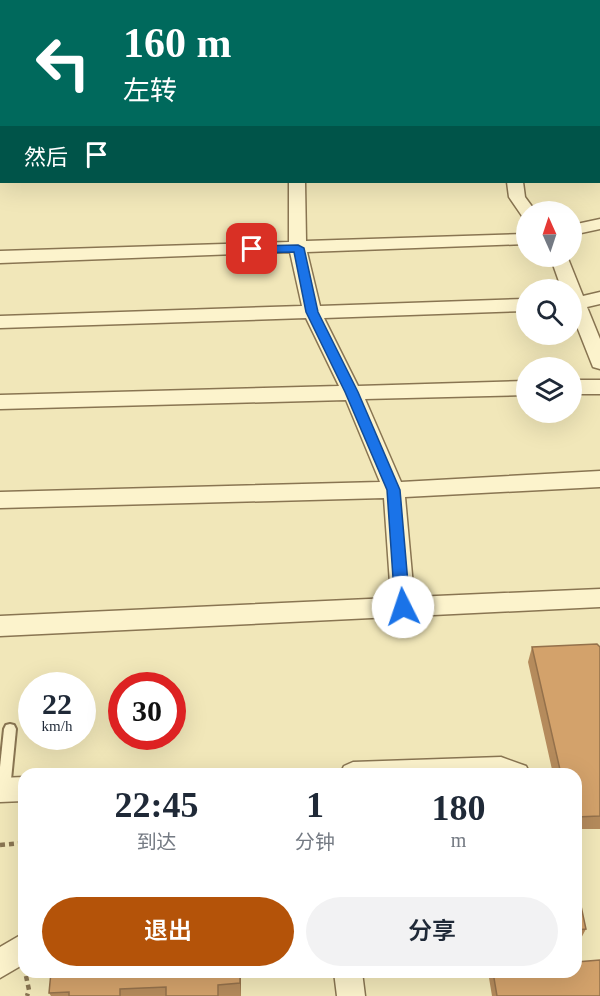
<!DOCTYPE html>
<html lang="zh">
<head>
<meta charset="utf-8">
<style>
  :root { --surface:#fff; --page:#f2f2f3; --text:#1f2937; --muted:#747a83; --accent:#b45309 }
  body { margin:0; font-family:"Times New Roman","Noto Sans SC",serif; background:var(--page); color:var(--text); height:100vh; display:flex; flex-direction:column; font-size:22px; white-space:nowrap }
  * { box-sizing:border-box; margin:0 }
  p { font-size:20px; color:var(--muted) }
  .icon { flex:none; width:33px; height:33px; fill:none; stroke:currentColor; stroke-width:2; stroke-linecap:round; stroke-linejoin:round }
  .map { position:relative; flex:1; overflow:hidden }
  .drawer { position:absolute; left:18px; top:768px; width:564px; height:210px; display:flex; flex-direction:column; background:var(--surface); border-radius:18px; box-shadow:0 6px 24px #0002 }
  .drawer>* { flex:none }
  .banner { position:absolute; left:0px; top:0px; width:600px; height:183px; box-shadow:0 6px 24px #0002; background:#00695c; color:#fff; overflow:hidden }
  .needle { width:39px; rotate:357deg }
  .fabs { position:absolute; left:516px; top:201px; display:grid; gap:12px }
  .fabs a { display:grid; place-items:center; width:66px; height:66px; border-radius:50%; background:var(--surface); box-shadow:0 6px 24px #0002; font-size:30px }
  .speed { position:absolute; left:18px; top:672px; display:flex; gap:12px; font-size:30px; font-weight:700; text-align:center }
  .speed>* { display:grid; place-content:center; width:78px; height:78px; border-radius:50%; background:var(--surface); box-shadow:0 6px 24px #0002; line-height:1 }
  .speed small { font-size:15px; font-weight:400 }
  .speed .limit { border:9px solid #d22; background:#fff; color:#111 }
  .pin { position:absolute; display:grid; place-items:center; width:51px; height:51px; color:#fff; margin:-26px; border-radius:12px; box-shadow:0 3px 9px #0006 }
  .me { position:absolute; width:66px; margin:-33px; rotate:356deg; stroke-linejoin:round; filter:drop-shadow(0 0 4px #0008) }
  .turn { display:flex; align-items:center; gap:21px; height:126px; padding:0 24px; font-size:27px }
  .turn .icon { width:78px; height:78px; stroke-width:2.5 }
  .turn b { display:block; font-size:42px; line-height:51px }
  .then { display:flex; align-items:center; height:57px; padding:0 24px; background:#0003; gap:12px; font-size:22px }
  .eta { display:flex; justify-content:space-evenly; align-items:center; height:102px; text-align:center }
  .eta b { font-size:36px; font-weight:600; line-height:42px }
  .primary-button { display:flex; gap:12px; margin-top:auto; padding:12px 24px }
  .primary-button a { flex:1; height:69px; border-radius:36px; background:var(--accent); color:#fff; font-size:24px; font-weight:600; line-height:69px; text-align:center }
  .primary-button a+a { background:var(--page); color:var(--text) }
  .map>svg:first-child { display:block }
</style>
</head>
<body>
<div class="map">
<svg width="600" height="996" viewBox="0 0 600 996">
  <rect width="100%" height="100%" fill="#f1e7b9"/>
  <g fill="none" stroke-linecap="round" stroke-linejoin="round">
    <defs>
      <path id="lane" d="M 10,724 L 14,725 L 16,729 L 10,790 L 8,794 L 4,796 L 0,794 L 0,767 L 4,729 L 6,725 Z"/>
      <path id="street" d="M 253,0 L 268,0 L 252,2 Z
        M 598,36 L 600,36 L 600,44 L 598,44 Z
        M 598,82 L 600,82 L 600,90 L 598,90 Z
        M 0,113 L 2,113 L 2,123 L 0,123 Z
        M 289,182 L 305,182 L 306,241 L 526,234 L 526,244 L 307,252 L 320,306 L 526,299 L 526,311 L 324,318 L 358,386 L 526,381 L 526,395 L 365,399 L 401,482 L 600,471 L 600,487 L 405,497 L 414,597 L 600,589 L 600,607 L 0,636 L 0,616 L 391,598 L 384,498 L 0,508 L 0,492 L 380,482 L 346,400 L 0,409 L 0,395 L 339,386 L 306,318 L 0,328 L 0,316 L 302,306 L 290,252 L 0,263 L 0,251 L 289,242 Z
        M 507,182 L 523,182 L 525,197 L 536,212 L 526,212 L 526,217 L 522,216 L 509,197 Z
        M 600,219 L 600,229 L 572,235 L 572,225 Z
        M 550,256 L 567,256 L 583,296 L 600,292 L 600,304 L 587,307 L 600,339 L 600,369 L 593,367 L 591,362 L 572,314 L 572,290 L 562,290 Z
        M 572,380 L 600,380 L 600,394 L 572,394 Z
        M 501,757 L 526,766 L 530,774 L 340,774 L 344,766 L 353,762 Z
        M 24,777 L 24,801 L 0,802 L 0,778 Z
        M 24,933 L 24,964 L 0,978 L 0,947 Z
        M 334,972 L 362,972 L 365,996 L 337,996 Z"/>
      <path id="secondary" d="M 373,0 L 394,0 L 372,2 Z
        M 2,163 L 2,178 L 0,178 L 0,164 Z"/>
    </defs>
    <use href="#lane" stroke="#897552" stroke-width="4"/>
    <use href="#street" stroke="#897552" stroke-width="3"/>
    <use href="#secondary" stroke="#6a5636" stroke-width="3"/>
    <path stroke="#897552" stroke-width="4.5" stroke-dasharray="5 4" stroke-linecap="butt" d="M 0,845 L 24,843
      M 26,976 L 29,990 L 27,996"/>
    <use href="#lane" fill="#fcf3cc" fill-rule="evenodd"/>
    <use href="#street" fill="#fcf3cc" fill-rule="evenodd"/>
    <use href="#secondary" fill="#fcf3cc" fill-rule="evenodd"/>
  </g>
  <path fill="#b58b5c" d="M 532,647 L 600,647 L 600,829 L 576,829 L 576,774 L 553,774 L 528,662 Z
    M 576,892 L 586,929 L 578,944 L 576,944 Z
    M 51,972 L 241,972 L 241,996 L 51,996 L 49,993 Z
    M 491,972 L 493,972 L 600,996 L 492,996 L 489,978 Z"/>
  <path fill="#94714b" d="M 240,972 L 241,972 L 241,996 L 240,983 Z"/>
  <path fill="#d3a26b" stroke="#94714b" stroke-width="1.5" d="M 597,644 L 600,647 L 600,816 L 576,817 L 576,774 L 561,774 L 532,647 Z
    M 576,892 L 578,892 L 586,929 L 576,930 Z
    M 600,960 L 600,996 L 497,996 L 493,972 L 576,972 L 576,962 Z
    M 51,972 L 240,972 L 240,983 L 218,985 L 218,996 L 166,996 L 166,987 L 120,989 L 120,996 L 69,996 L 69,992 L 49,993 Z"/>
  <path fill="#1a73e8" stroke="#114b97" stroke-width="1.5" d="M 298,245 L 304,248 L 318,312 L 358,392 L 400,490 L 410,607 L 403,613 L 395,607 L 387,490 L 345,392 L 306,312 L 294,252 L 252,253 L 247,249 L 252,246 Z"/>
</svg>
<div class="fabs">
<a><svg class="needle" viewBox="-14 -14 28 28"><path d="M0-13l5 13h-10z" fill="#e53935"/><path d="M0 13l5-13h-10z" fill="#747a83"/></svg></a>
<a><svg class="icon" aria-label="search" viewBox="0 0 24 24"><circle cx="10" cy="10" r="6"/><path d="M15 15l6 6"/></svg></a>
<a><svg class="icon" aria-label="layers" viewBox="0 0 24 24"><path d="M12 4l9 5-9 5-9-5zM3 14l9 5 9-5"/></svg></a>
</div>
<div class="speed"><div>22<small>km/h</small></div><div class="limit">30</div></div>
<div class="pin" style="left:252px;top:249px;background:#d93025"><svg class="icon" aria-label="arrive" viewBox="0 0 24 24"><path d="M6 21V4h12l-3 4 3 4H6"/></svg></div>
<svg class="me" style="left:403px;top:607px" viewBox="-20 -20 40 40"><circle r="19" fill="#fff"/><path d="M0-13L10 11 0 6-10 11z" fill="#1a73e8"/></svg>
<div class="banner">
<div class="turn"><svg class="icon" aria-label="left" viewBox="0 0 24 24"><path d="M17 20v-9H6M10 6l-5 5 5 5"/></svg><div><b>160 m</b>左转</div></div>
<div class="then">然后<svg class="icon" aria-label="arrive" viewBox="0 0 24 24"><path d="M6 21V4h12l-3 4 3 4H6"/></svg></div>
</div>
<section class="drawer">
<div class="eta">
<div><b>22:45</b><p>到达</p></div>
<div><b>1</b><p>分钟</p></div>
<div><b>180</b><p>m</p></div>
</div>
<div class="primary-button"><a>退出</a><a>分享</a></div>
</section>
</div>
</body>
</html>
